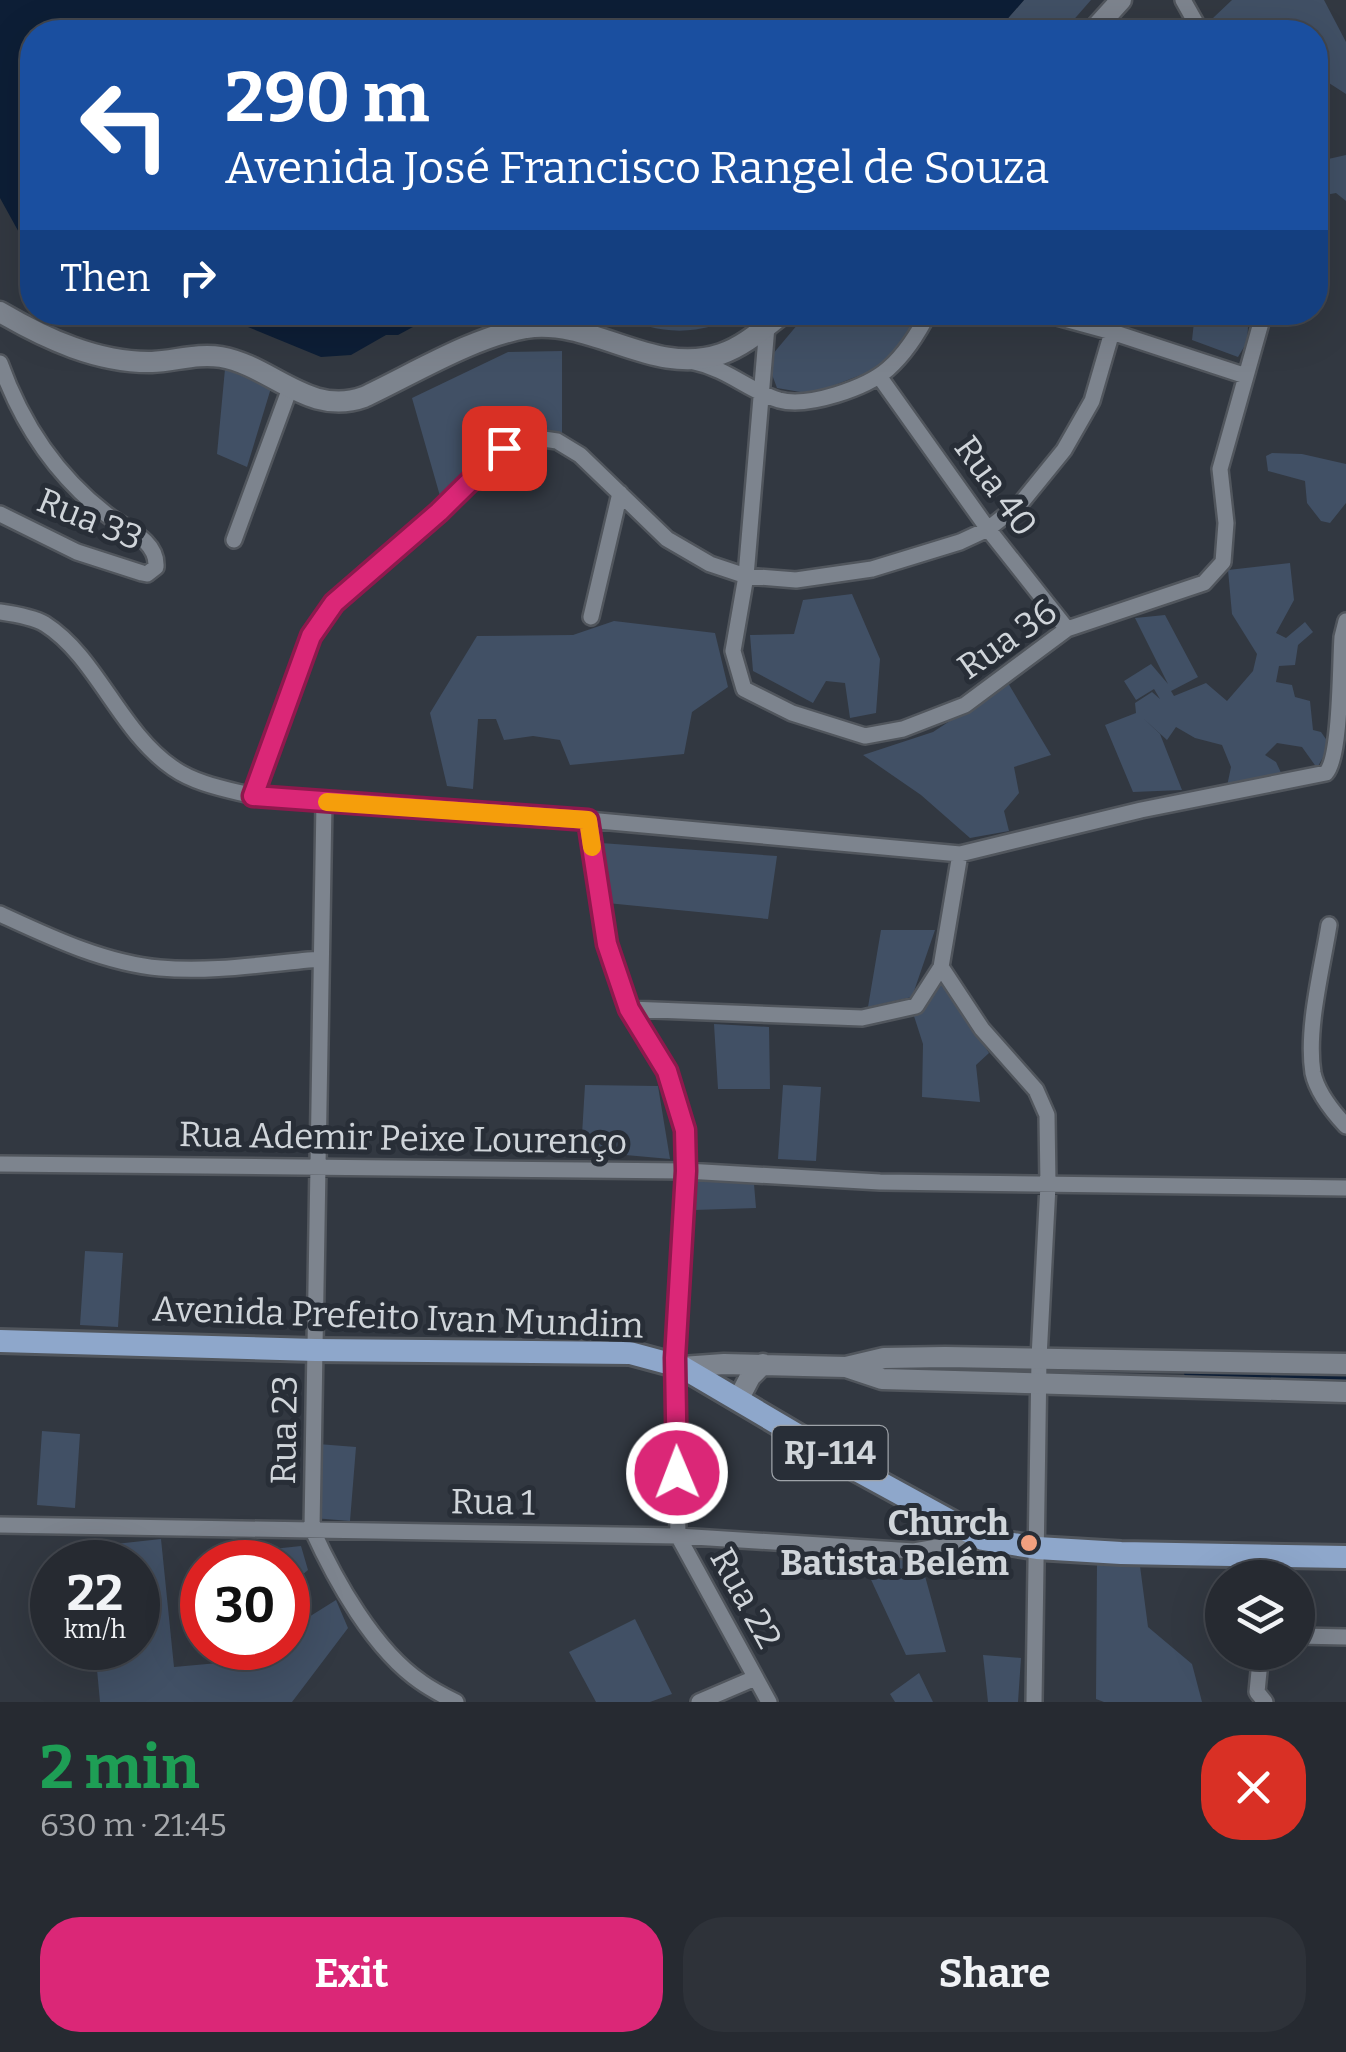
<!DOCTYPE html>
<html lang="en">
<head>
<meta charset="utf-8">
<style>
  :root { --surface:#262a31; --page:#2e3239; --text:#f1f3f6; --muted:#a4a7ab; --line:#42464d; --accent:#db2777 }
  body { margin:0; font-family:Bitter,serif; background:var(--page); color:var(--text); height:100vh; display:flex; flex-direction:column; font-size:38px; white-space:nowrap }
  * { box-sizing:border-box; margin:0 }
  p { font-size:32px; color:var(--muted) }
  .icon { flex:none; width:55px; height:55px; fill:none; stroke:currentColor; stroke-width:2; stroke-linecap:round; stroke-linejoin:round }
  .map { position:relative; height:1702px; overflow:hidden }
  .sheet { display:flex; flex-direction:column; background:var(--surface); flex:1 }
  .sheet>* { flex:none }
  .banner { position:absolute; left:20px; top:20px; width:1308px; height:305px; border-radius:40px; box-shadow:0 10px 40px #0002,0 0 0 2px var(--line); background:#1a4fa0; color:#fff; overflow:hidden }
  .buttons { position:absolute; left:1205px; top:1560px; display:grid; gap:20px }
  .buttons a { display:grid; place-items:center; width:110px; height:110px; border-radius:50%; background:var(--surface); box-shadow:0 10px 40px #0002,0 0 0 2px var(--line); font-size:50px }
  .speed { position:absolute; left:30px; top:1540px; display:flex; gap:20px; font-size:50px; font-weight:700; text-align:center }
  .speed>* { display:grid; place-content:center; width:130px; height:130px; border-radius:50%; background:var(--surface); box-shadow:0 10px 40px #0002,0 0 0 2px var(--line); line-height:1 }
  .speed small { font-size:25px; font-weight:400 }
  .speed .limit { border:15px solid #d22; background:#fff; color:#111 }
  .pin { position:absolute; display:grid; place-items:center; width:85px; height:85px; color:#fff; margin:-42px; border-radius:20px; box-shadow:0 5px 15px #0006 }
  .me { position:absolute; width:110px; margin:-55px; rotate:359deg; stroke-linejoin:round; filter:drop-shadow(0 0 8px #0008) }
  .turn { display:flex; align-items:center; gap:35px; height:210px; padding:0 40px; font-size:45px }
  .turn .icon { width:130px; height:130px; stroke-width:2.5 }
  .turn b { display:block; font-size:70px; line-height:85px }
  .then { display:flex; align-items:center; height:95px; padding:0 40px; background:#0003; gap:20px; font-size:38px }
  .round { display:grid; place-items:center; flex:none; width:105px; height:105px; border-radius:40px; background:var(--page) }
  .head { display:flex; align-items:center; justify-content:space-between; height:170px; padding:0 40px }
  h1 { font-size:60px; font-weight:700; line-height:75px; color:#1e9e55 }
  .action { display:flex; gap:20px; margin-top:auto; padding:20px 40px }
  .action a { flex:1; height:115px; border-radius:40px; background:var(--accent); color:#fff; font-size:40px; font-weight:700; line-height:115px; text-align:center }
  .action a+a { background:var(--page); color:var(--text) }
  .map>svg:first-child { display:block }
</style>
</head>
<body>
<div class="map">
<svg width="1346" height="1702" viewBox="0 0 1346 1702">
  <rect width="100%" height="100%" fill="#323841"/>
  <path fill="#415065" d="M 1024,0 L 1091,0 L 1063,32 L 996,32 Z
    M 1232,0 L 1324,0 L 1346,42 L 1346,94 L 1315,74 L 1315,32 L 1218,32 L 1213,18 Z
    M 1346,155 L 1346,201 L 1336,193 L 1315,197 L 1315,162 Z
    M 617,313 L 744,313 C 702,336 658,337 617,313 Z
    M 814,313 L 922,313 L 917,327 L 876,369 L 812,394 L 777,388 L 767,361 L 798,324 Z
    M 1195,313 L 1249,313 L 1247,342 L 1238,357 L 1192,340 Z
    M 562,351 L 562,433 L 524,430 L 440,496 L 412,398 L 508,352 Z
    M 225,369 L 271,388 L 247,467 L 217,454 Z
    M 1272,453 L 1302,454 L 1346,464 L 1346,503 L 1330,523 L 1321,521 L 1307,503 L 1305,481 L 1268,471 L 1266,456 Z
    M 1290,563 L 1294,600 L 1276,633 L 1286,638 L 1305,622 L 1313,632 L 1298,645 L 1295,665 L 1279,666 L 1276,682 L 1292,685 L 1295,697 L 1310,701 L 1313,730 L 1321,732 L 1330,745 L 1317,768 L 1302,747 L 1277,743 L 1265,755 L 1276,762 L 1283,777 L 1226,791 L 1231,767 L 1222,745 L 1195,738 L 1176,727 L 1167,740 L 1143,718 L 1160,734 L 1182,790 L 1133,792 L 1105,725 L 1136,713 L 1135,703 L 1152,692 L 1160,699 L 1154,689 L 1136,700 L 1124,681 L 1151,664 L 1168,684 L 1135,618 L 1165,615 L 1198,677 L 1171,691 L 1174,696 L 1206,683 L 1227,701 L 1253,671 L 1257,654 L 1232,614 L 1228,570 Z
    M 852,594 L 880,659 L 876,713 L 850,718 L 845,683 L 826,681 L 813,703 L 753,671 L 750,635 L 794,634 L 803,600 Z
    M 614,621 L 715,633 L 728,687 L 692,712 L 684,754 L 570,765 L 560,740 L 533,736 L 504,740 L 496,719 L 478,719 L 473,789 L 447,786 L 430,713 L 477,636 L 573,635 Z
    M 1008,683 L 1051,755 L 1014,767 L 1019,793 L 1004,811 L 1009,831 L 970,838 L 921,795 L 863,755 L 933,732 Z
    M 601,843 L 777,856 L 768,919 L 607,903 Z
    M 881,930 L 935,930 L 912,997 L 868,1007 Z
    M 943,979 L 989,1053 L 976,1065 L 980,1102 L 922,1097 L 923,1044 L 913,1013 Z
    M 714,1024 L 769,1027 L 770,1089 L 718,1089 Z
    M 585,1085 L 658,1086 L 670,1159 L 581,1151 Z
    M 783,1085 L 821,1087 L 816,1161 L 778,1159 Z
    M 697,1181 L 754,1184 L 756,1208 L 694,1210 Z
    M 85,1251 L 123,1253 L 118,1327 L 80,1325 Z
    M 42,1431 L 80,1434 L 75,1508 L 37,1505 Z
    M 318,1444 L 356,1447 L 350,1521 L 313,1518 Z
    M 161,1539 L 174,1667 L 229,1662 L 229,1648 L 288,1648 L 288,1630 L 336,1600 L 348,1628 L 292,1702 L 100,1702 L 95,1648 L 138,1648 L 138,1562 L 89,1562 L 88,1547 Z
    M 301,1546 L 308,1570 L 288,1587 L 288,1562 L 224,1562 L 224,1554 Z
    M 860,1556 L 920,1558 L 946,1652 L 906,1655 Z
    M 1097,1563 L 1140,1566 L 1148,1627 L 1192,1664 L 1202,1702 L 1104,1702 L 1096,1699 Z
    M 635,1619 L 672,1694 L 650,1702 L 596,1702 L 569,1652 Z
    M 983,1655 L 1021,1658 L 1018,1702 L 988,1702 Z
    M 919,1673 L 933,1702 L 895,1702 L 890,1694 Z"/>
  <path fill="#0d1e36" d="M 0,0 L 1024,0 L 996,32 L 32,32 L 32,256 L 0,198 Z
    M 86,313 L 439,313 L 398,335 L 386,335 L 351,355 L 321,357 L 248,327 L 194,313 L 168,323 L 127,326 L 97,322 Z"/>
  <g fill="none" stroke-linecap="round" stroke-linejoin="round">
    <path stroke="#0d1e36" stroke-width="15" d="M 1191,1371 L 1346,1376"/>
    <defs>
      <path id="street" d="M 1183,0 L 1201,32
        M 1039,312 L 1112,332 L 1246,376
        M 767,326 L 746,576 L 733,651 L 744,689 L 792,713 L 865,736 L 903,729 L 965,705 L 1067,629 L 1204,583 L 1223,562 L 1226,523 L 1220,469 L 1264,312
        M 694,362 C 728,369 749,391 779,400 C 808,408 866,388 888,369 C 905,354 919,332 929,312
        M 0,363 C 21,422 56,475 106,514 C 124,528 158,540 156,567 L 147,574 L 142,573 L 77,552 L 0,514
        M 879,376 L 988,529 L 1067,629
        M 234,540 L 290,388
        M 0,612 C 14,614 33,617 45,624 C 97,657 119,731 173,768 C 196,784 226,789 253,796 L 588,820 L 960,854 L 1141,810 L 1326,773 C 1341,757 1340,664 1342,637 L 1346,621
        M 591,617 L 620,493
        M 253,796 L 311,636 L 335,603 L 439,512 L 504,447 L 530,437 L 557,441 L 580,455 L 667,539 L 710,564 L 746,576 L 796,580 L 872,569 L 960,542 L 988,529 L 1021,503 L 1064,450 L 1092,401 L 1112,332 L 1113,312
        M 324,802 L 312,1529 C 335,1580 374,1650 421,1682 C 432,1690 444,1696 456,1702
        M 588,820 L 607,944 L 629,1009 L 667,1071 L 685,1130 L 686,1171 L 675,1357 L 678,1536 L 769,1702
        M 960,854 L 941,967 L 982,1029 L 1036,1090 L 1047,1115 L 1048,1185 L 1039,1358 L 1034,1702
        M 0,914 C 50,937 104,963 160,968 C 213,973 269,963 321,959
        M 1329,925 C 1322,969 1306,1029 1313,1073 C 1317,1092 1333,1112 1346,1126
        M 629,1009 L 862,1018 L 916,1006 L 941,967
        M 0,1164 L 686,1171 L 880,1182 L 1346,1188
        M 0,1525 L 678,1536 L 914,1551 L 983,1539
        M 1298,1636 L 1346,1637
        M 699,1702 L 755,1678
        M 1265,1702 L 1257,1692 L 1260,1661 L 1265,1652"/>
      <path id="secondary" d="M 1092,32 L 1121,0
        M 0,312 C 46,339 98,363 152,362 C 175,361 198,353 221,357 C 272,366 309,417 364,397 C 413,374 473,337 526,328 C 594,318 653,377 721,354 C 745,346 765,327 785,312
        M 682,1367 L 724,1364 L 846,1367 L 884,1358 L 945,1357 L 1346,1364
        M 846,1367 L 882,1379 L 1346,1392
        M 738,1400 L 750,1377 L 763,1364"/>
      <path id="primary" d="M 0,1341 L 315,1350 L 630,1353 L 682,1367 L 855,1469 L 983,1539 L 1037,1548 L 1121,1553 L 1346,1557"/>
    </defs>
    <use href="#street" stroke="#51565d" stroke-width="20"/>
    <use href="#secondary" stroke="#51565d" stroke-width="25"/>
    <use href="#primary" stroke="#51565d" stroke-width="28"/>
    <use href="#street" stroke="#7d848e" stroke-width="15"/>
    <use href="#secondary" stroke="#7d848e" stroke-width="20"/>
    <use href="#primary" stroke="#8ea7cb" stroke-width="22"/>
  </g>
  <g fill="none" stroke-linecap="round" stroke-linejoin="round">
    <defs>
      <path id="route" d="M 504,448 L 439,512 L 334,603 L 311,636 L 253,796 L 588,820 L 607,944 L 629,1009 L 667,1071 L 685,1130 L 686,1171 L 675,1358 L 677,1473"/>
    </defs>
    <use href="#route" stroke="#8e194d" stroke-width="25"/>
    <use href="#route" stroke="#db2777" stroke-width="18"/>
    <path stroke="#f59e0b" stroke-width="18" d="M 327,802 L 588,820 L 592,847"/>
  </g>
  <circle fill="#f2a07f" stroke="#282e37" stroke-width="4" cx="1029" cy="1543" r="10"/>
  <g text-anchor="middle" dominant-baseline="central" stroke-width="10" stroke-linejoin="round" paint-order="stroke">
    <rect fill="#282e37" stroke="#9ea3a9" stroke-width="2.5" x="772.5" y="1426" width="115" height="54" rx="8"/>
    <g font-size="32" font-weight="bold" fill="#d0d5da">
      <text x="830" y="1453">RJ-114</text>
    </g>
    <g font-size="35" fill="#d0d5da" stroke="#282e37">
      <text transform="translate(996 486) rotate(54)">Rua 40</text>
      <text transform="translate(90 519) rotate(22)">Rua 33</text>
      <text transform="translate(1007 639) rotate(-35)">Rua 36</text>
      <text transform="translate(403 1138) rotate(1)">Rua Ademir Peixe Lourenço</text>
      <text transform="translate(398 1317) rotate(2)">Avenida Prefeito Ivan Mundim</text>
      <text transform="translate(284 1430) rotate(-89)">Rua 23</text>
      <text transform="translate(493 1502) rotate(1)">Rua 1</text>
      <text transform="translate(746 1598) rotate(61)">Rua 22</text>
    </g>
    <g font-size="35" font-weight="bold" fill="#d0d5da" stroke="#282e37" text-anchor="end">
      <text x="1009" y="1523">Church<tspan x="1009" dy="40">Batista Belém</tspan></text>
    </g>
  </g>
</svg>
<div class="buttons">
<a><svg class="icon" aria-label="layers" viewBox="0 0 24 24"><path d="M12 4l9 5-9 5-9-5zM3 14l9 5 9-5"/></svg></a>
</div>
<div class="speed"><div>22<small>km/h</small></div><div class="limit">30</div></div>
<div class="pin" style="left:504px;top:448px;background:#d93025"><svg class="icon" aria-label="arrive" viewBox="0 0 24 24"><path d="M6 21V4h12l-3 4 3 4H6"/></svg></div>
<svg class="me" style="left:677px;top:1473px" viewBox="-20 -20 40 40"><circle r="17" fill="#db2777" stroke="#fff" stroke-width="3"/><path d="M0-11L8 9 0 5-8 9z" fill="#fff"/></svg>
<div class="banner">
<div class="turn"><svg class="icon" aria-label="left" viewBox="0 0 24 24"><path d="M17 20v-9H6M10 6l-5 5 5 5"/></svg><div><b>290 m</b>Avenida José Francisco Rangel de Souza</div></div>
<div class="then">Then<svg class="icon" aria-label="right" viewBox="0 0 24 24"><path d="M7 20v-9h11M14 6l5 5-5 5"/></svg></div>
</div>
</div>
<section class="sheet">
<div class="head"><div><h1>2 min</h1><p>630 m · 21:45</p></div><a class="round" style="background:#d93025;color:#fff"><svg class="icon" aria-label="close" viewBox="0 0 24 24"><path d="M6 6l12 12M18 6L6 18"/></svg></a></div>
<div class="action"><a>Exit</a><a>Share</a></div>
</section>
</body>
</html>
